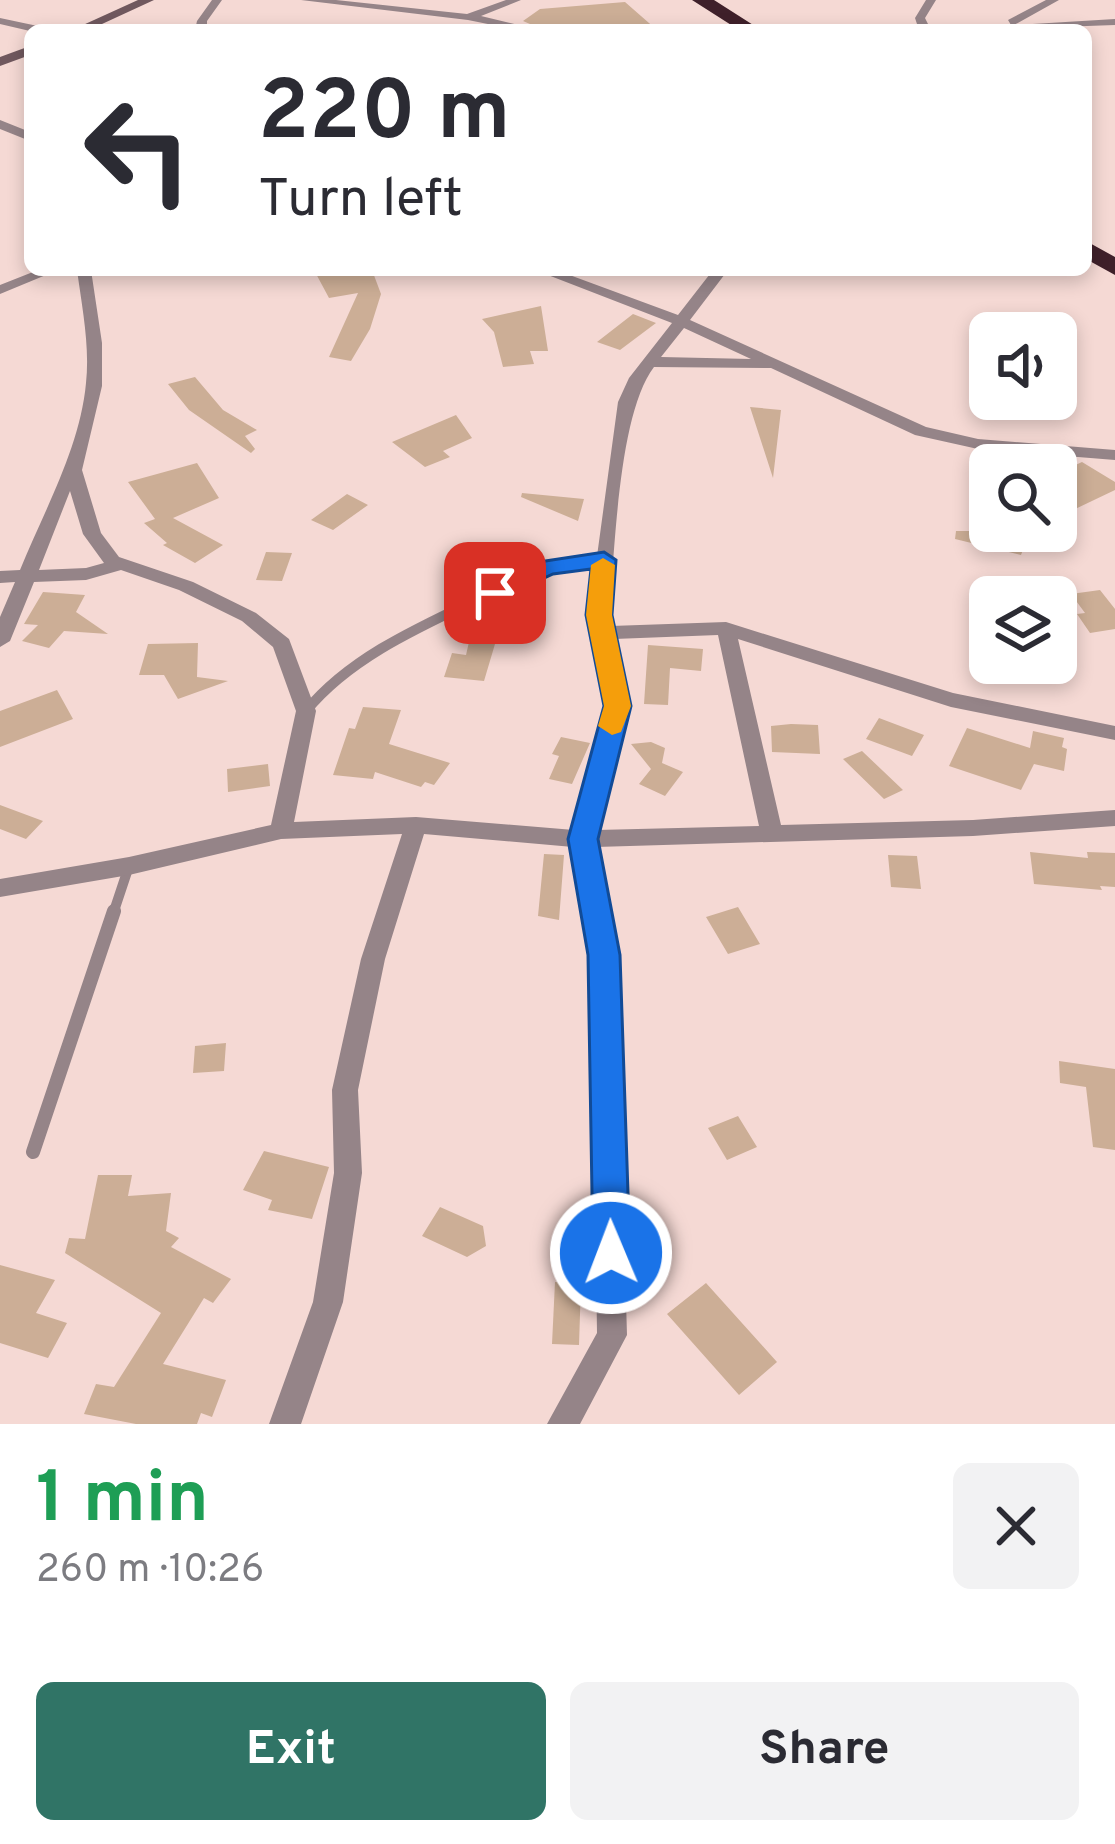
<!DOCTYPE html>
<html lang="en">
<head>
<meta charset="utf-8">
<style>
  :root { --surface:#fff; --page:#f2f2f3; --text:#2b2b33; --muted:#7c7c81; --accent:#307466 }
  body { margin:0; font-family:Overpass,sans-serif; background:var(--page); color:var(--text); height:100vh; display:flex; flex-direction:column; font-size:45px; white-space:nowrap }
  * { box-sizing:border-box; margin:0 }
  p { font-size:39px; color:var(--muted) }
  .icon { flex:none; width:66px; height:66px; fill:none; stroke:currentColor; stroke-width:2; stroke-linecap:round; stroke-linejoin:round }
  .map { position:relative; height:1424px; overflow:hidden }
  .details { display:flex; flex-direction:column; background:var(--surface); flex:1 }
  .details>* { flex:none }
  .top-card { position:absolute; left:24px; top:24px; width:1068px; height:252px; border-radius:18px; box-shadow:0 6px 18px #0003; background:#fff; color:var(--text); overflow:hidden }
  .tools { position:absolute; left:969px; top:312px; display:grid; gap:24px }
  .tools a { display:grid; place-items:center; width:108px; height:108px; border-radius:18px; background:var(--surface); box-shadow:0 6px 18px #0003; font-size:60px }
  .pin { position:absolute; display:grid; place-items:center; width:102px; height:102px; color:#fff; margin:-51px; border-radius:24px; box-shadow:0 6px 18px #0006 }
  .me { position:absolute; width:132px; margin:-66px; rotate:359deg; stroke-linejoin:round; filter:drop-shadow(0 0 9px #0008) }
  .turn { display:flex; align-items:center; gap:42px; height:252px; padding:0 36px; font-size:54px }
  .turn .icon { width:156px; height:156px; stroke-width:2.5 }
  .turn b { display:block; font-size:84px; line-height:102px }
  .round { display:grid; place-items:center; flex:none; width:126px; height:126px; border-radius:18px; background:var(--page) }
  .head { display:flex; align-items:center; justify-content:space-between; height:204px; padding:0 36px }
  h1 { font-size:72px; font-weight:700; line-height:90px; color:#1e9e55 }
  .button { display:flex; gap:24px; margin-top:auto; padding:24px 36px }
  .button a { flex:1; height:138px; border-radius:18px; background:var(--accent); color:#fff; font-size:48px; font-weight:700; line-height:138px; text-align:center }
  .button a+a { background:var(--page); color:var(--text) }
  .map>svg:first-child { display:block }
</style>
</head>
<body>
<div class="map">
<svg width="1115" height="1424" viewBox="0 0 1115 1424">
  <rect width="100%" height="100%" fill="#f5d9d4"/>
  <path fill="#ccae96" d="M 625,2 L 657,30 L 544,30 L 523,21 L 540,9 Z
    M 314,270 L 372,270 L 381,294 L 370,329 L 351,361 L 329,357 L 358,293 L 329,298 Z
    M 541,306 L 548,351 L 530,351 L 534,364 L 503,367 L 494,332 L 482,319 Z
    M 633,314 L 656,323 L 620,350 L 597,342 Z
    M 195,377 L 223,410 L 257,430 L 245,436 L 255,449 L 251,453 L 189,410 L 168,384 Z
    M 750,407 L 781,410 L 773,478 Z
    M 456,415 L 472,438 L 443,451 L 450,457 L 425,467 L 392,442 Z
    M 1056,461 L 1069,468 L 1082,462 L 1115,482 L 1115,490 L 1071,511 L 1056,503 Z
    M 197,463 L 219,498 L 173,518 L 223,545 L 195,563 L 163,545 L 167,543 L 144,523 L 155,519 L 128,482 Z
    M 522,493 L 584,499 L 578,521 L 521,497 Z
    M 347,494 L 368,505 L 333,530 L 311,520 Z
    M 956,531 L 1017,531 L 1029,534 L 1021,555 L 955,539 Z
    M 266,552 L 292,553 L 282,581 L 256,580 Z
    M 1100,590 L 1115,609 L 1115,629 L 1090,633 L 1077,614 L 1085,613 L 1071,594 Z
    M 43,592 L 85,595 L 76,612 L 108,634 L 64,631 L 49,648 L 22,641 L 38,625 L 24,624 Z
    M 469,642 L 495,644 L 484,681 L 444,677 L 452,653 L 466,655 Z
    M 198,643 L 197,677 L 228,681 L 178,699 L 164,675 L 139,675 L 148,644 Z
    M 648,645 L 703,649 L 701,671 L 670,668 L 668,705 L 644,704 Z
    M 57,690 L 73,719 L 0,747 L 0,711 Z
    M 363,707 L 401,710 L 389,744 L 450,763 L 434,785 L 425,782 L 421,787 L 375,772 L 373,779 L 333,775 L 349,728 L 355,729 Z
    M 879,718 L 924,735 L 912,756 L 866,739 Z
    M 791,724 L 818,725 L 820,754 L 772,752 L 771,726 Z
    M 967,728 L 1030,748 L 1033,731 L 1064,738 L 1062,747 L 1067,749 L 1064,771 L 1034,764 L 1021,790 L 949,766 Z
    M 561,737 L 590,743 L 572,784 L 549,779 L 559,756 L 552,754 Z
    M 651,742 L 665,748 L 662,763 L 683,772 L 665,796 L 639,784 L 651,769 L 631,744 Z
    M 862,751 L 903,790 L 884,799 L 843,759 Z
    M 268,764 L 270,786 L 228,792 L 227,769 Z
    M 0,805 L 43,821 L 26,839 L 0,829 Z
    M 1030,852 L 1088,858 L 1087,852 L 1115,853 L 1115,887 L 1100,886 L 1102,890 L 1034,884 Z
    M 544,854 L 564,855 L 559,920 L 538,916 Z
    M 888,855 L 917,856 L 921,889 L 891,887 Z
    M 738,907 L 760,944 L 728,954 L 706,917 Z
    M 226,1043 L 224,1071 L 193,1073 L 195,1046 Z
    M 1059,1061 L 1115,1069 L 1115,1150 L 1093,1147 L 1086,1087 L 1060,1083 Z
    M 738,1116 L 757,1147 L 727,1160 L 708,1128 Z
    M 264,1151 L 329,1167 L 312,1219 L 268,1210 L 272,1200 L 243,1190 Z
    M 98,1175 L 132,1175 L 128,1196 L 171,1193 L 166,1231 L 179,1238 L 171,1247 L 231,1279 L 213,1303 L 204,1298 L 163,1364 L 226,1380 L 212,1417 L 201,1413 L 197,1424 L 136,1424 L 84,1414 L 96,1384 L 114,1387 L 161,1313 L 65,1253 L 69,1238 L 85,1239 Z
    M 440,1207 L 483,1226 L 486,1246 L 467,1257 L 422,1236 Z
    M 0,1265 L 55,1280 L 36,1313 L 67,1323 L 48,1358 L 0,1343 Z
    M 555,1282 L 581,1284 L 579,1345 L 552,1344 Z
    M 706,1283 L 777,1362 L 739,1395 L 667,1314 Z"/>
  <g fill="none" stroke-linecap="round" stroke-linejoin="round">
    <path stroke="#958488" stroke-width="10" d="M 306,711 C 360,645 453,614 527,575 L 548,567 L 604,560
      M 113,914 L 129,866"/>
    <path stroke="#958488" stroke-width="14" d="M 33,1152 L 114,911"/>
    <path fill="#958488" fill-rule="evenodd" d="M 212,0 L 222,0 L 207,21 L 207,30 L 195,30 L 197,21 Z
      M 301,0 L 336,0 L 467,14 L 506,0 L 521,0 L 481,16 L 540,30 L 517,30 L 468,20 Z
      M 926,0 L 936,0 L 925,18 L 931,30 L 919,30 L 915,18 Z
      M 1046,0 L 1059,0 L 1014,25 L 1115,19 L 1115,25 L 976,30 L 1011,25 L 1008,20 Z
      M 0,18 L 47,28 L 49,30 L 30,31 L 0,24 Z
      M 0,120 L 30,132 L 30,141 L 0,129 Z
      M 38,270 L 58,270 L 0,294 L 0,285 Z
      M 77,270 L 91,270 L 102,343 L 102,386 L 82,470 L 101,533 L 119,557 L 193,582 L 256,613 L 289,639 L 316,711 L 294,822 L 416,817 L 574,830 L 607,706 L 589,615 L 618,402 L 629,378 L 672,323 L 535,270 L 556,270 L 678,315 L 713,270 L 728,270 L 690,320 L 926,427 L 978,439 L 1115,450 L 1115,460 L 978,449 L 915,435 L 771,368 L 654,367 C 618,414 615,552 609,615 L 611,626 L 726,622 L 953,693 L 1115,726 L 1115,740 L 951,707 L 738,639 L 781,825 L 973,820 L 1115,810 L 1115,826 L 973,836 L 596,847 L 616,955 L 627,1335 L 580,1424 L 547,1424 L 597,1333 L 592,955 L 573,847 L 424,834 L 385,959 L 358,1090 L 362,1173 L 343,1302 L 301,1424 L 269,1424 L 313,1302 L 334,1173 L 332,1090 L 361,959 L 402,834 L 281,839 L 129,875 L 0,897 L 0,879 L 129,857 L 271,825 L 296,711 L 273,647 L 242,621 L 179,590 L 121,570 L 86,580 L 34,582 L 10,641 L 0,647 L 0,617 L 15,582 L 0,583 L 0,571 L 20,570 C 44,511 80,448 86,383 C 90,346 82,307 77,270 ZM 684,328 L 751,359 L 661,357 ZM 70,491 L 83,534 L 104,563 L 86,568 L 39,570 ZM 718,635 L 759,826 L 597,830 L 627,706 L 614,639 Z"/>
    <path fill="#70585e" fill-rule="evenodd" d="M 138,0 L 154,0 L 89,30 L 72,30 Z
      M 30,46 L 30,55 L 0,66 L 0,57 Z"/>
    <path fill="#3f202a" fill-rule="evenodd" d="M 692,0 L 714,0 L 761,30 L 739,30 Z
      M 1086,241 L 1115,257 L 1115,275 L 1086,259 Z"/>
  </g>
  <path fill="#1a73e8" stroke="#114b97" stroke-width="3" d="M 604,552 L 616,560 L 612,615 L 631,706 L 598,839 L 620,955 L 630,1253 L 625,1265 L 611,1270 L 598,1265 L 593,1253 L 588,955 L 568,839 L 604,706 L 586,615 L 591,569 L 553,574 L 495,601 L 482,593 L 539,562 Z"/>
  <path fill="#f59e0b" d="M 603,558 L 615,565 L 612,615 L 631,706 L 621,732 L 612,735 L 598,726 L 604,706 L 586,615 L 591,565 Z"/>
</svg>
<div class="tools">
<a><svg class="icon" aria-label="sound" viewBox="0 0 24 24"><path d="M4 9h4l5-4v14l-5-4H4zM17 9q2 3 0 6"/></svg></a>
<a><svg class="icon" aria-label="search" viewBox="0 0 24 24"><circle cx="10" cy="10" r="6"/><path d="M15 15l6 6"/></svg></a>
<a><svg class="icon" aria-label="layers" viewBox="0 0 24 24"><path d="M12 4l9 5-9 5-9-5zM3 14l9 5 9-5"/></svg></a>
</div>
<div class="pin" style="left:495px;top:593px;background:#d93025"><svg class="icon" aria-label="arrive" viewBox="0 0 24 24"><path d="M6 21V4h12l-3 4 3 4H6"/></svg></div>
<svg class="me" style="left:611px;top:1253px" viewBox="-20 -20 40 40"><circle r="17" fill="#1a73e8" stroke="#fff" stroke-width="3"/><path d="M0-11L8 9 0 5-8 9z" fill="#fff"/></svg>
<div class="top-card">
<div class="turn"><svg class="icon" aria-label="left" viewBox="0 0 24 24"><path d="M17 20v-9H6M10 6l-5 5 5 5"/></svg><div><b>220 m</b>Turn left</div></div>
</div>
</div>
<section class="details">
<div class="head"><div><h1>1 min</h1><p>260 m · 10:26</p></div><a class="round"><svg class="icon" aria-label="close" viewBox="0 0 24 24"><path d="M6 6l12 12M18 6L6 18"/></svg></a></div>
<div class="button"><a>Exit</a><a>Share</a></div>
</section>
</body>
</html>
